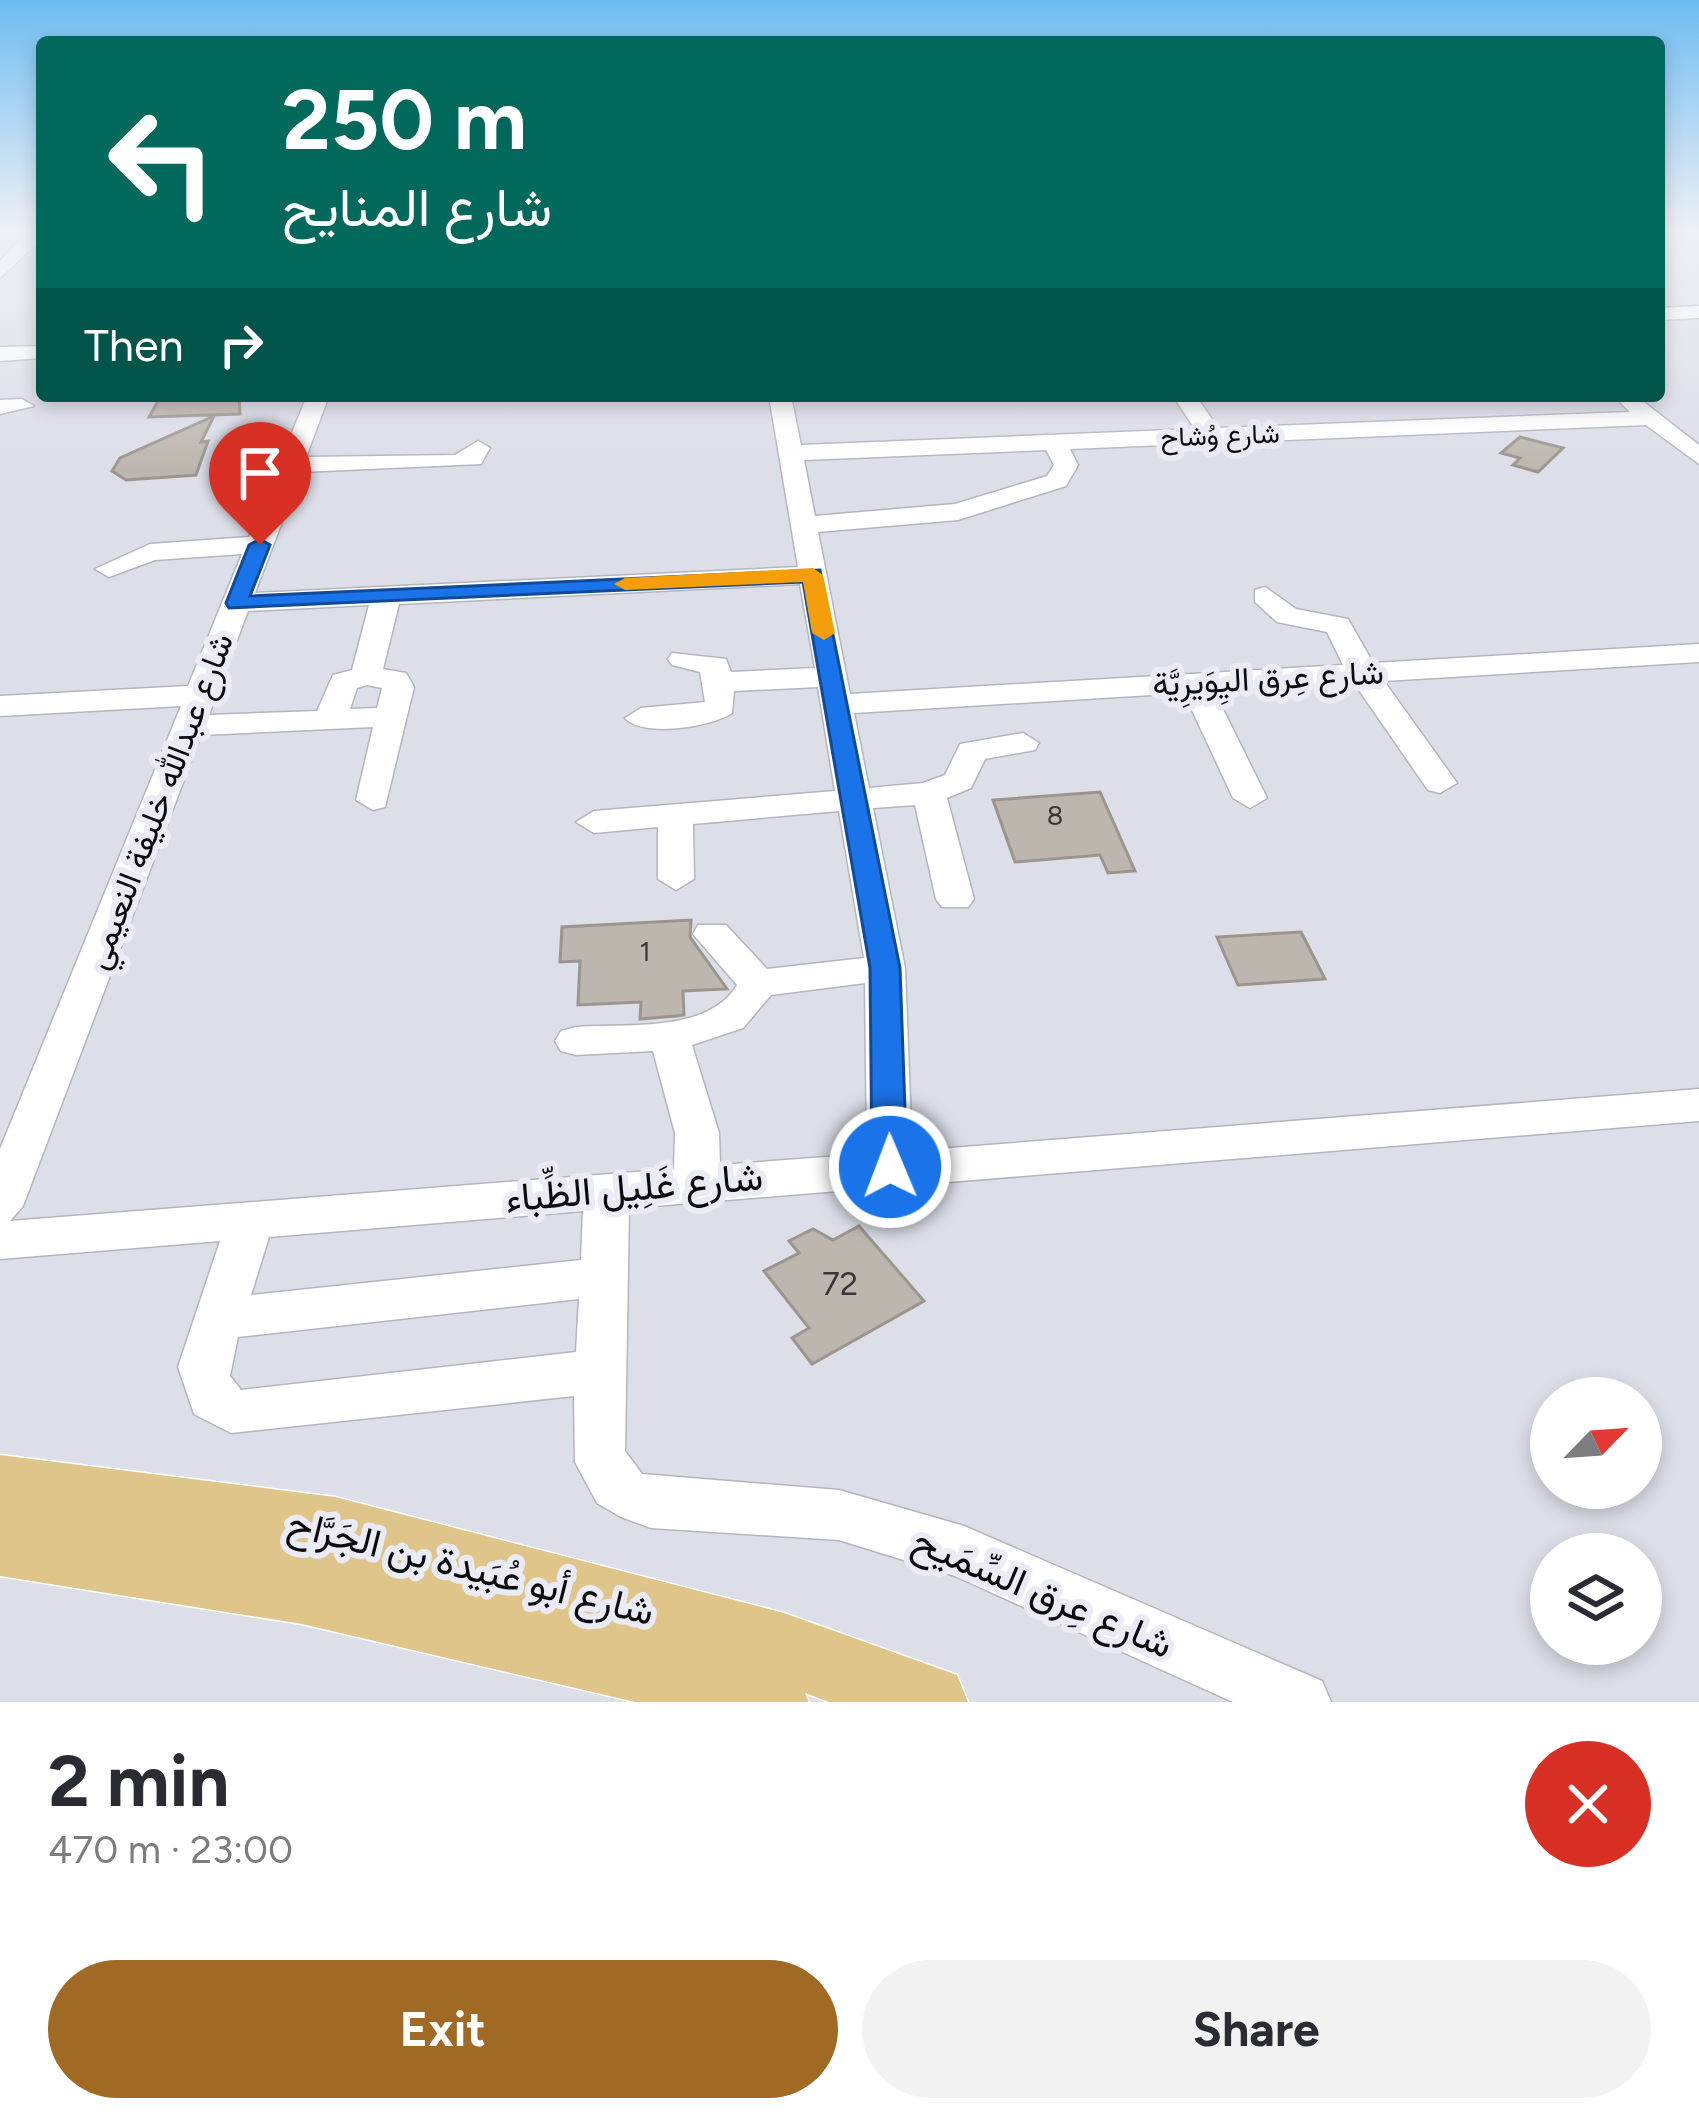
<!DOCTYPE html>
<html lang="en">
<head>
<meta charset="utf-8">
<style>
  :root { --surface:#fff; --page:#f2f2f3; --text:#2b2b33; --muted:#7c7c81; --accent:#a06924 }
  body { margin:0; font-family:Figtree,Vazirmatn,sans-serif; background:var(--page); color:var(--text); height:100vh; display:flex; flex-direction:column; font-size:45px; white-space:nowrap }
  * { box-sizing:border-box; margin:0 }
  p { font-size:39px; color:var(--muted) }
  .icon { flex:none; width:66px; height:66px; fill:none; stroke:currentColor; stroke-width:2; stroke-linecap:round; stroke-linejoin:round }
  .map { position:relative; height:1702px; overflow:hidden }
  .panel { display:flex; flex-direction:column; background:var(--surface); flex:1 }
  .panel>* { flex:none }
  .banner { position:absolute; left:36px; top:36px; width:1629px; height:366px; border-radius:12px; box-shadow:0 6px 18px #0003; background:#00695c; color:#fff; overflow:hidden }
  .needle { width:78px; rotate:65deg }
  .tools { position:absolute; left:1530px; top:1377px; display:grid; gap:24px }
  .tools a { display:grid; place-items:center; width:132px; height:132px; border-radius:50%; background:var(--surface); box-shadow:0 6px 18px #0003; font-size:60px }
  .pin { position:absolute; display:grid; place-items:center; width:102px; height:102px; color:#fff; margin:-123px -51px; border-radius:50% 50% 50% 0; rotate:-45deg; box-shadow:0 0 12px #0007 }
  .pin .icon { rotate:45deg }
  .me { position:absolute; width:132px; margin:-66px; rotate:359deg; stroke-linejoin:round; filter:drop-shadow(0 0 9px #0008) }
  .turn { display:flex; align-items:center; gap:42px; height:252px; padding:0 48px; font-size:54px }
  .turn .icon { width:156px; height:156px; stroke-width:2.5 }
  .turn b { display:block; font-size:84px; line-height:102px }
  .then { display:flex; align-items:center; height:114px; padding:0 48px; background:#0003; gap:24px; font-size:45px }
  .round { display:grid; place-items:center; flex:none; width:126px; height:126px; border-radius:63px; background:var(--page) }
  .headline { display:flex; align-items:center; justify-content:space-between; height:204px; padding:0 48px }
  h1 { font-size:72px; font-weight:700; line-height:90px }
  .action { display:flex; gap:24px; margin-top:auto; padding:24px 48px }
  .action a { flex:1; height:138px; border-radius:72px; background:var(--accent); color:#fff; font-size:48px; font-weight:700; line-height:138px; text-align:center }
  .action a+a { background:var(--page); color:var(--text) }
  .map>svg:first-child { display:block }
</style>
</head>
<body>
<div class="map">
<svg width="1699" height="1702" viewBox="0 0 1699 1702">
  <rect width="100%" height="100%" fill="#dcdee8"/>
  <path fill="#bdb6ae" stroke="#9c958e" stroke-width="3" d="M 161,396 L 239,396 L 240,414 L 149,417 Z
    M 214,416 L 201,442 L 208,441 L 196,475 L 126,480 L 112,471 L 120,458 Z
    M 1520,437 L 1563,448 L 1538,472 L 1513,465 L 1520,458 L 1501,453 Z
    M 1100,792 L 1135,871 L 1108,873 L 1100,855 L 1015,862 L 993,800 Z
    M 691,920 L 690,937 L 727,989 L 683,991 L 684,1015 L 676,1016 L 640,1019 L 641,1002 L 578,1005 L 580,961 L 560,962 L 562,927 Z
    M 1301,932 L 1325,979 L 1238,985 L 1217,937 Z
    M 859,1226 L 924,1301 L 812,1364 L 792,1338 L 809,1328 L 764,1271 L 799,1253 L 789,1241 L 813,1229 L 833,1240 Z"/>
  <g fill="none" stroke-linecap="round" stroke-linejoin="round">
    <defs>
      <path id="minor" d="M 28,231 L 42,231 L 42,239 L 0,278 L 0,261 Z
        M 1699,306 L 1699,318 L 1659,320 L 1659,308 Z
        M 42,346 L 42,358 L 0,361 L 0,347 Z
        M 307,396 L 329,396 L 306,457 L 455,455 L 478,441 L 490,448 L 481,464 L 301,472 L 255,593 L 798,567 L 769,396 L 791,396 L 801,445 L 1195,429 L 1173,396 L 1196,396 L 1218,428 L 1630,412 L 1620,402 L 1636,396 L 1699,445 L 1699,464 L 1646,425 L 1070,449 L 1078,465 L 1066,486 L 958,520 L 818,532 L 850,694 L 1343,665 L 1327,632 L 1277,622 L 1255,602 L 1255,590 L 1265,587 L 1296,609 L 1348,619 L 1373,663 L 1699,644 L 1699,662 L 1384,681 L 1457,783 L 1440,793 L 1428,790 L 1354,683 L 1214,691 L 1267,798 L 1250,808 L 1233,798 L 1184,693 L 854,713 L 869,788 L 923,783 L 945,775 L 960,744 L 1023,733 L 1039,743 L 1035,750 L 985,759 L 971,788 L 947,798 L 974,899 L 968,907 L 942,907 L 936,899 L 915,805 L 873,808 L 905,968 L 912,1151 L 1699,1089 L 1699,1121 L 629,1208 L 625,1451 L 642,1474 L 839,1490 L 964,1526 L 1322,1681 L 1331,1702 L 1233,1702 L 955,1576 L 839,1540 L 651,1528 L 621,1517 L 597,1503 L 575,1462 L 574,1396 L 231,1433 L 194,1414 L 178,1367 L 220,1241 L 0,1259 L 0,1149 L 181,706 L 0,716 L 0,696 L 188,686 L 242,554 L 155,560 L 109,577 L 95,569 L 150,544 L 249,537 ZM 1046,450 L 1054,465 L 1047,476 L 955,504 L 815,516 L 804,460 ZM 800,584 L 815,668 L 731,672 L 726,659 L 672,653 L 668,659 L 672,665 L 700,672 L 705,702 L 641,708 L 625,718 C 643,738 711,727 732,713 L 734,691 L 818,687 L 835,791 L 594,811 L 576,822 L 594,833 L 658,827 L 658,879 L 676,890 L 694,879 L 693,824 L 839,811 L 864,958 L 767,969 L 726,925 L 698,925 L 693,934 L 737,985 C 708,1034 625,1023 576,1027 L 561,1031 L 555,1041 L 561,1051 L 576,1055 L 653,1051 L 675,1133 L 674,1169 L 10,1221 L 23,1206 L 201,735 L 373,727 L 356,800 L 373,810 L 385,807 L 414,687 L 406,673 L 383,669 L 399,604 ZM 369,605 L 352,670 L 333,675 L 317,711 L 209,715 L 248,611 ZM 367,685 L 382,688 L 377,708 L 350,709 L 357,688 ZM 865,983 L 867,1154 L 720,1165 L 719,1133 L 692,1045 L 743,1028 L 771,995 ZM 583,1211 L 581,1260 L 251,1295 L 269,1237 ZM 579,1299 L 576,1352 L 241,1390 L 230,1376 L 238,1337 Z
        M 0,400 L 22,399 L 34,406 L 0,414 Z"/>
      <path id="major" d="M 0,1455 L 335,1497 L 784,1613 L 957,1675 L 968,1702 L 829,1702 L 805,1693 L 809,1702 L 635,1702 L 302,1624 L 0,1576 Z"/>
    </defs>
    <use href="#minor" stroke="#b3b5bf" stroke-width="3"/>
    <use href="#major" stroke="#fff" stroke-width="3"/>
    <use href="#minor" fill="#fff" fill-rule="evenodd"/>
    <use href="#major" fill="#dfc589" fill-rule="evenodd"/>
  </g>
  <linearGradient id="sky" x2="0" y2="1"><stop stop-color="#6ebcf1"/><stop offset="0.49" stop-color="#eff0f5"/><stop offset="1" stop-color="#eff0f5" stop-opacity="0"/></linearGradient>
  <rect width="1699" height="470" fill="url(#sky)"/>
  <path fill="#1a73e8" stroke="#114b97" stroke-width="3" d="M 260,539 L 270,545 L 250,596 L 820,570 L 900,968 L 907,1167 L 902,1176 L 877,1176 L 872,1167 L 870,968 L 803,582 L 229,608 L 226,603 L 249,545 Z"/>
  <path fill="#f59e0b" d="M 813,568 L 823,575 L 835,633 L 824,640 L 812,633 L 803,582 L 625,590 L 614,584 L 625,578 Z"/>
  <g text-anchor="middle" dominant-baseline="central" stroke-width="12" stroke-linejoin="round" paint-order="stroke">
    <g font-size="27" fill="#0b0b0e" stroke="#e9ebf5">
      <text transform="translate(1220 435) rotate(-2)">شارع وُشاح</text>
    </g>
    <g font-size="27" fill="#383636">
      <text x="1055" y="815">8</text>
      <text x="645" y="951">1</text>
    </g>
    <g font-size="33" fill="#0b0b0e" stroke="#e9ebf5">
      <text transform="translate(1268 678) rotate(-3)">شارع عِرق اليِوَيرِيَّة</text>
      <text transform="translate(159 801) rotate(-69)">شارع عبدالله خليفة النعيمي</text>
    </g>
    <g font-size="33" fill="#383636">
      <text x="840" y="1283">72</text>
    </g>
    <g font-size="39" fill="#0b0b0e" stroke="#e9ebf5">
      <text transform="translate(634 1187) rotate(-5)">شارع غَلِيل الظِّباء</text>
      <text transform="translate(471 1567) rotate(14)">شارع أبو عُبَيدة بن الجَرَّاح</text>
      <text transform="translate(1043 1592) rotate(23)">شارع عِرق السِّمَيح</text>
    </g>
  </g>
</svg>
<div class="tools">
<a><svg class="needle" viewBox="-14 -14 28 28"><path d="M0-13l5 13h-10z" fill="#e53935"/><path d="M0 13l5-13h-10z" fill="#7c7c81"/></svg></a>
<a><svg class="icon" aria-label="layers" viewBox="0 0 24 24"><path d="M12 4l9 5-9 5-9-5zM3 14l9 5 9-5"/></svg></a>
</div>
<div class="pin" style="left:260px;top:545px;background:#d93025"><svg class="icon" aria-label="arrive" viewBox="0 0 24 24"><path d="M6 21V4h12l-3 4 3 4H6"/></svg></div>
<svg class="me" style="left:890px;top:1167px" viewBox="-20 -20 40 40"><circle r="17" fill="#1a73e8" stroke="#fff" stroke-width="3"/><path d="M0-11L8 9 0 5-8 9z" fill="#fff"/></svg>
<div class="banner">
<div class="turn"><svg class="icon" aria-label="left" viewBox="0 0 24 24"><path d="M17 20v-9H6M10 6l-5 5 5 5"/></svg><div><b>250 m</b>شارع المنايح</div></div>
<div class="then">Then<svg class="icon" aria-label="right" viewBox="0 0 24 24"><path d="M7 20v-9h11M14 6l5 5-5 5"/></svg></div>
</div>
</div>
<section class="panel">
<div class="headline"><div><h1>2 min</h1><p>470 m · 23:00</p></div><a class="round" style="background:#d93025;color:#fff"><svg class="icon" aria-label="close" viewBox="0 0 24 24"><path d="M6 6l12 12M18 6L6 18"/></svg></a></div>
<div class="action"><a>Exit</a><a>Share</a></div>
</section>
</body>
</html>
